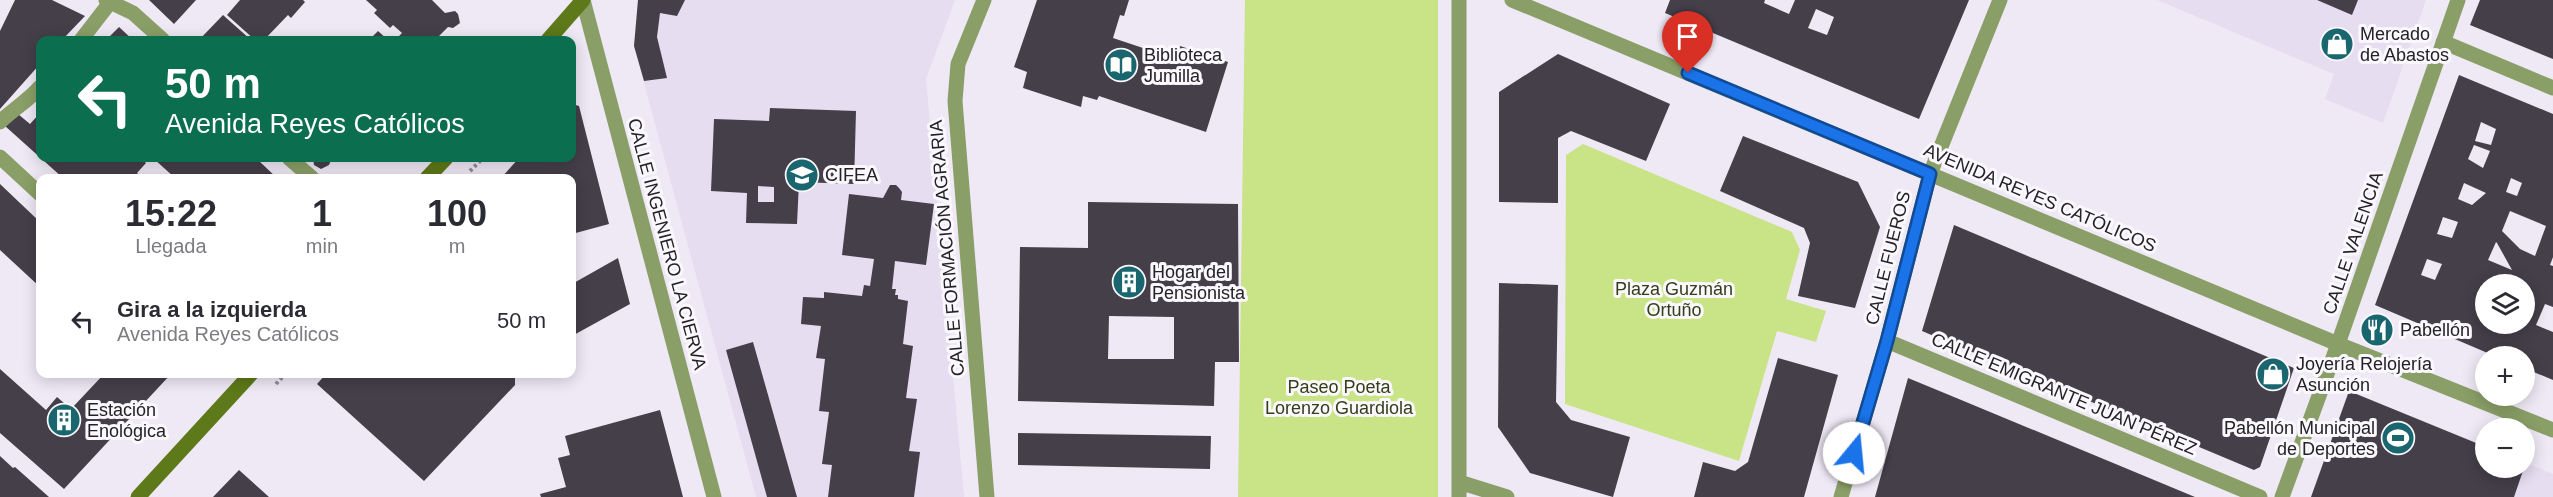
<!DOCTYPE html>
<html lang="es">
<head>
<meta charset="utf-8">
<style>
  :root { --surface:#fff; --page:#f2f2f3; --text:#2b2b33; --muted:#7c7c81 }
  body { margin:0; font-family:Helvetica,sans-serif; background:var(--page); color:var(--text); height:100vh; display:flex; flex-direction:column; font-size:22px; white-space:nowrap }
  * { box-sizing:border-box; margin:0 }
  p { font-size:20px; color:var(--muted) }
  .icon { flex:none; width:33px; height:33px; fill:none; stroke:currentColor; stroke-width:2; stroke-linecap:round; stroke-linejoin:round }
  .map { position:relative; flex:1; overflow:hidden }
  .side { position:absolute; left:36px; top:174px; width:540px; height:204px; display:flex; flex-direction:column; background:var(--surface); border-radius:12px; box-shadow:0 3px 15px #0003 }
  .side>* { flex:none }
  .banner { position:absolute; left:36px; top:36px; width:540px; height:126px; border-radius:12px; box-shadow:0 3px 15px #0003; background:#0b6e4f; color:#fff; overflow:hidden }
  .buttons { position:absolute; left:2475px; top:274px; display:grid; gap:12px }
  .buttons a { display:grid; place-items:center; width:60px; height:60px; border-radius:50%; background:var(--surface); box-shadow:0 3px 15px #0003; font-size:30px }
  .pin { position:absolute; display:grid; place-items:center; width:51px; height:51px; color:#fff; margin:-62px -26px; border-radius:50% 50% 50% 0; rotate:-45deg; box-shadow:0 0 6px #0007 }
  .pin .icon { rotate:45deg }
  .me { position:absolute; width:66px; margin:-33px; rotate:17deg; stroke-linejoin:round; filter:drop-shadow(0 0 4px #0008) }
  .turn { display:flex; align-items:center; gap:21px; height:126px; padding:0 30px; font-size:27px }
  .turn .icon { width:78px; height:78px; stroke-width:2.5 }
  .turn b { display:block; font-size:42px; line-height:51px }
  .eta { display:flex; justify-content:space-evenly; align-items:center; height:102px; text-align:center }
  .eta b { font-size:36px; font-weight:800; line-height:42px }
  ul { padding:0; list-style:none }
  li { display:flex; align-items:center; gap:18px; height:90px; padding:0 30px }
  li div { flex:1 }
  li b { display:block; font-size:22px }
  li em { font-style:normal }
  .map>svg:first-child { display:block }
</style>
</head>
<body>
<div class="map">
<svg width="2553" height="497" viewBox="0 0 2553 497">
  <rect width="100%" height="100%" fill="#efe9f6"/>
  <path fill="#e6ddf1" d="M 638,0 L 955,0 L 926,79 L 964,497 L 756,497 L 634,46 Z
    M 2157,0 L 2316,0 L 2352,14 L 2358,0 L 2426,0 L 2383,123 L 2325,99 L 2334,74 Z
    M 2526,463 L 2553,474 L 2553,497 L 2514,497 Z"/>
  <path fill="#c9e387" d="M 1245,0 L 1438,0 L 1438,497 L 1238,497 Z
    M 1583,144 L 1792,232 L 1800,250 L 1786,299 L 1826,311 L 1816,342 L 1777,331 L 1739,461 L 1565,404 L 1566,155 Z"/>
  <path fill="#443f49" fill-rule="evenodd" d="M 15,0 L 52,0 L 85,16 L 62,40 L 40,40 L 40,64 L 0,109 L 0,31 Z
    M 149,0 L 196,0 L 174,24 Z
    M 240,0 L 303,0 L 305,2 L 291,18 L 288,15 L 264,40 L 255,40 L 227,15 Z
    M 366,0 L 432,0 L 445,13 L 455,11 L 458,14 L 460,23 L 453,28 L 448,27 L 435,40 L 395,40 L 402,33 L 393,25 L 390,28 L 374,13 L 377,10 Z
    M 638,0 L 685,0 L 677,16 L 660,13 L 657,37 L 667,78 L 644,81 L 634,46 Z
    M 1037,0 L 1129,0 L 1124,16 L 1120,15 L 1113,38 L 1176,59 L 1180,46 L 1228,62 L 1206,132 L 1099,96 L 1097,100 L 1083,96 L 1081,107 L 1023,88 L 1027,72 L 1014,67 Z
    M 1670,0 L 1765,0 L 1764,3 L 1789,14 L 1795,0 L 1969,0 L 1919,119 L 1665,13 ZM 1816,9 L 1834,17 L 1827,35 L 1808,28 Z
    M 2317,0 L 2358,0 L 2352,15 Z
    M 2480,0 L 2553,0 L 2553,59 L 2470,25 Z
    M 223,15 L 251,40 L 199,40 Z
    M 119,27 L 133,40 L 106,40 Z
    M 378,31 L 388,40 L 369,40 Z
    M 1558,54 L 1670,104 L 1646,161 L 1571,131 L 1558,138 L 1558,203 L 1499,202 L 1499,92 Z
    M 2459,75 L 2553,114 L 2553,257 L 2550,265 L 2553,266 L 2553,307 L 2545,304 L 2536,325 L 2553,332 L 2553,380 L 2524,368 L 2524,357 L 2497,357 L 2375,305 ZM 2481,122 L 2496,129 L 2491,145 L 2475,141 ZM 2474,145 L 2490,151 L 2483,168 L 2468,159 ZM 2511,178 L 2522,183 L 2517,196 L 2506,192 ZM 2464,183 L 2486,193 L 2472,205 L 2458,199 ZM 2510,211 L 2546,226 L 2535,256 L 2520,249 L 2502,231 ZM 2443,217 L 2458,222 L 2452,238 L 2437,234 ZM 2496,242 L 2497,243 L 2512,270 L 2488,260 ZM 2427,259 L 2442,264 L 2435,280 L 2421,275 ZM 2486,285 L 2524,285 L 2524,324 L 2486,324 L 2486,306 L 2476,302 L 2481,286 L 2486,287 Z
    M 572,104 L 579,106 L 609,224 L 572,234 L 572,178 L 501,178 L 519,158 L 572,158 Z
    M 770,108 L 856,111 L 854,184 L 799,182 L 797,224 L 746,223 L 747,193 L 711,191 L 714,119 L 769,121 ZM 758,186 L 774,187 L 774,202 L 758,202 Z
    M 40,113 L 40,158 L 124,158 L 127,160 L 129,158 L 141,158 L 146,163 L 137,173 L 143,178 L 63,178 L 5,126 L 18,114 L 30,124 Z
    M 1743,136 L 1858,182 L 1880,227 L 1855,308 L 1798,296 L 1810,243 L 1804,228 L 1720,191 Z
    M 153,158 L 263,158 L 259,161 L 277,178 L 175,178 Z
    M 313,158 L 330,158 L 331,160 L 329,165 L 321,169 L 314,165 Z
    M 0,184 L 40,222 L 40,287 L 0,250 Z
    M 890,185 L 896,185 L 899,188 L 902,192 L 901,200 L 934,204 L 926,265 L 895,261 L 892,289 L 896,289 L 895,295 L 898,295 L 898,299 L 908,301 L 903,344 L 913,346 L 906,398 L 917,399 L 909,451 L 920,452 L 914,497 L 828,497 L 832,465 L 822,464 L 829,412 L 819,411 L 825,359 L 816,358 L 821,326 L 801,324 L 803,297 L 824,298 L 824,292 L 862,296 L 864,285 L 870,286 L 874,259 L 842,255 L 849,194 L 883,198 Z
    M 1088,202 L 1238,204 L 1239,362 L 1215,362 L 1214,406 L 1018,401 L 1020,247 L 1088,248 ZM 1109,316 L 1174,317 L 1174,359 L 1108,359 Z
    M 1954,225 L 2294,368 L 2260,467 L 2254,470 L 1922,331 Z
    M 618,258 L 630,304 L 572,336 L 572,284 Z
    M 1499,283 L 1558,285 L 1556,402 L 1571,420 L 1630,437 L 1613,497 L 1530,473 L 1498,427 Z
    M 753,342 L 797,497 L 767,497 L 726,350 Z
    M 1778,358 L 1838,375 L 1804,497 L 1694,497 L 1703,462 L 1735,471 L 1748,462 Z
    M 0,369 L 46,410 L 57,397 L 71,409 L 104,374 L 171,374 L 64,489 L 0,433 Z
    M 326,374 L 515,374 L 515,385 L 424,481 L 317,384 Z
    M 1908,378 L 1954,397 L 2195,497 L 1875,497 Z
    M 2349,391 L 2486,447 L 2486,468 L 2524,468 L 2514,497 L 2311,497 Z
    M 660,410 L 683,497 L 541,497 L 540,494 L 566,487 L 558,458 L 570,455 L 565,436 Z
    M 1018,433 L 1211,436 L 1210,469 L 1018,465 Z
    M 0,456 L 13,468 L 15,467 L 49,497 L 0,497 Z
    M 239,470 L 269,497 L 213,497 Z"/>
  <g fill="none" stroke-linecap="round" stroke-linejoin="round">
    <path stroke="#918d95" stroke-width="4" stroke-dasharray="3 3" stroke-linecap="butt" d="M 470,171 L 483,158
      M 276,384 L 285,374"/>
    <path stroke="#8a9f67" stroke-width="15" d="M 106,0 L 133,13 L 163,40
      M 583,0 L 714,497
      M 984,0 L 958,64 L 955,101 L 987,497
      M 1459,0 L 1459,497
      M 1512,0 L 2338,344 L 2553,430
      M 81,40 L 112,0
      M 2443,42 L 2553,88
      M 0,122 C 13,109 28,101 40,87
      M 0,157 L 40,194
      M 289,158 L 312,178
      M 1887,341 L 2260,497
      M 1459,482 L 1507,497
      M 1841,497 L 1887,341 L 1930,174 L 2000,0
      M 2282,497 L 2338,344 L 2458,0"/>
    <path stroke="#5d7919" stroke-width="15" d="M 548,40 L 583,0
      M 427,178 L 446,158
      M 138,497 L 251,374"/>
  </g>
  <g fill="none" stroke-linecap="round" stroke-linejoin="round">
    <defs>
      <path id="route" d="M 1688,73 L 1930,174 L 1887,341 L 1854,453"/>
    </defs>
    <use href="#route" stroke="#114b97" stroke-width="15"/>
    <use href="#route" stroke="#1a73e8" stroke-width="10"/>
  </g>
  <defs>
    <symbol id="shop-disc" viewBox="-11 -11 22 22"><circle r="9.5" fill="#19666e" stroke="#faf8fd"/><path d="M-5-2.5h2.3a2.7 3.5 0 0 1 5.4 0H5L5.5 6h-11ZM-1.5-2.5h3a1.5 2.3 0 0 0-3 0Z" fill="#fff"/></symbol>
    <symbol id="library-disc" viewBox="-11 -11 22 22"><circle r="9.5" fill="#19666e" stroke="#faf8fd"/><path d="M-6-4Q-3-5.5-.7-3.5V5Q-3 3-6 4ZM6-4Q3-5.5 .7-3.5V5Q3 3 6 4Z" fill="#fff"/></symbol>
    <symbol id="university-disc" viewBox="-11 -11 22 22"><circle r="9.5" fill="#19666e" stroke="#faf8fd"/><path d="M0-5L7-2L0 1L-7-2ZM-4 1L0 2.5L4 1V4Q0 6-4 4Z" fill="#fff"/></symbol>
    <symbol id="building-disc" viewBox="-11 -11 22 22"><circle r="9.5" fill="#19666e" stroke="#faf8fd"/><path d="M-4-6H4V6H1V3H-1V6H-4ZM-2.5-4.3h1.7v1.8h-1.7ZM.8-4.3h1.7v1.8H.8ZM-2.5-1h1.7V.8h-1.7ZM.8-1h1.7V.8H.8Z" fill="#fff"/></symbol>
    <symbol id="restaurant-disc" viewBox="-11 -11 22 22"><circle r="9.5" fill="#19666e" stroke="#faf8fd"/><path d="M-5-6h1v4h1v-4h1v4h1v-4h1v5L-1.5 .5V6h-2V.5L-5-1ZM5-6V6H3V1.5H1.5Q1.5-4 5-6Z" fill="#fff"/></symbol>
    <symbol id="stadium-disc" viewBox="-11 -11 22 22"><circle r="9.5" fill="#19666e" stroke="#faf8fd"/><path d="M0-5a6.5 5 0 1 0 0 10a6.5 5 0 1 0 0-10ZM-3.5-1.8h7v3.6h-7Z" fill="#fff"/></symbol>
  </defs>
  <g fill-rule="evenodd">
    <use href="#shop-disc" x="2318" y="25" width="38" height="38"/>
    <use href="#library-disc" x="1102" y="46" width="38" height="38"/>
    <use href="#university-disc" x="783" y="156" width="38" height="38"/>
    <use href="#building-disc" x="1110" y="263" width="38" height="38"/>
    <use href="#restaurant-disc" x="2358" y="311" width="38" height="38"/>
    <use href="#shop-disc" x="2254" y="355" width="38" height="38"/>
    <use href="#building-disc" x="45" y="401" width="38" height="38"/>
    <use href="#stadium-disc" x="2379" y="419" width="38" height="38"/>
  </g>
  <g text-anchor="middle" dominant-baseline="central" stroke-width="6" stroke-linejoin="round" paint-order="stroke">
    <g font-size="18" fill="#242226" stroke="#faf8fd" text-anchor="start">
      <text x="2360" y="34">Mercado<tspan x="2360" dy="21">de Abastos</tspan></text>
      <text x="1144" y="55">Biblioteca<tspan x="1144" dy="21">Jumilla</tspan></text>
      <text x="825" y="175">CIFEA</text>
      <text x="1152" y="272">Hogar del<tspan x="1152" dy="21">Pensionista</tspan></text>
      <text x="2400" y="330">Pabellón</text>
      <text x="2296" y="364">Joyería Relojería<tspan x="2296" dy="21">Asunción</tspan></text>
      <text x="87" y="410">Estación<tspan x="87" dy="21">Enológica</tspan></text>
      <text x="2375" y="428" text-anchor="end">Pabellón Municipal<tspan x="2375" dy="21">de Deportes</tspan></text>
    </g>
    <g font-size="18" fill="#242226" stroke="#faf8fd">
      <text transform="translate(2040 198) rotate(23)">AVENIDA REYES CATÓLICOS</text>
      <text transform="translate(2353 243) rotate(-71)">CALLE VALENCIA</text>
      <text transform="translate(667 244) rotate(75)">CALLE INGENIERO LA CIERVA</text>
      <text transform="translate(947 248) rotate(-95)">CALLE FORMACIÓN AGRARIA</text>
      <text transform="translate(1888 258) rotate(-76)">CALLE FUEROS</text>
      <text transform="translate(2064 394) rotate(23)">CALLE EMIGRANTE JUAN PÉREZ</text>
    </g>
    <g font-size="18" fill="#343e18" stroke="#faf8fd">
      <text x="1674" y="289">Plaza Guzmán<tspan x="1674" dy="21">Ortuño</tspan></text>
      <text x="1339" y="387">Paseo Poeta<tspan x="1339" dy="21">Lorenzo Guardiola</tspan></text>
    </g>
  </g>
</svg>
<div class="buttons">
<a><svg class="icon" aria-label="layers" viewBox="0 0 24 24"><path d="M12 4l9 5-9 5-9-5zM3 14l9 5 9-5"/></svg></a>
<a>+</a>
<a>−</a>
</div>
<div class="pin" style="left:1688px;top:73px;background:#d93025"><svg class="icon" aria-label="arrive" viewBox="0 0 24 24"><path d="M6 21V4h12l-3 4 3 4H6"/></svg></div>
<svg class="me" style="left:1854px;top:453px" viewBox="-20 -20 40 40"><circle r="19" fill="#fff"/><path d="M0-13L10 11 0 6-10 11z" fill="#1a73e8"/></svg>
<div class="banner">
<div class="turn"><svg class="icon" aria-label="left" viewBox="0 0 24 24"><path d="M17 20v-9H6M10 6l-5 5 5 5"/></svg><div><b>50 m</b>Avenida Reyes Católicos</div></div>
</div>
<section class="side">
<div class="eta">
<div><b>15:22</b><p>Llegada</p></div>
<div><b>1</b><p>min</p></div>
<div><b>100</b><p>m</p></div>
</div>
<ul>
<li><svg class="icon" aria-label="left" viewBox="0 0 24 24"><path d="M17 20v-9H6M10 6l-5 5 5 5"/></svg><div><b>Gira a la izquierda</b><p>Avenida Reyes Católicos</p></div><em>50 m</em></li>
</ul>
</section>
</div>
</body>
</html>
